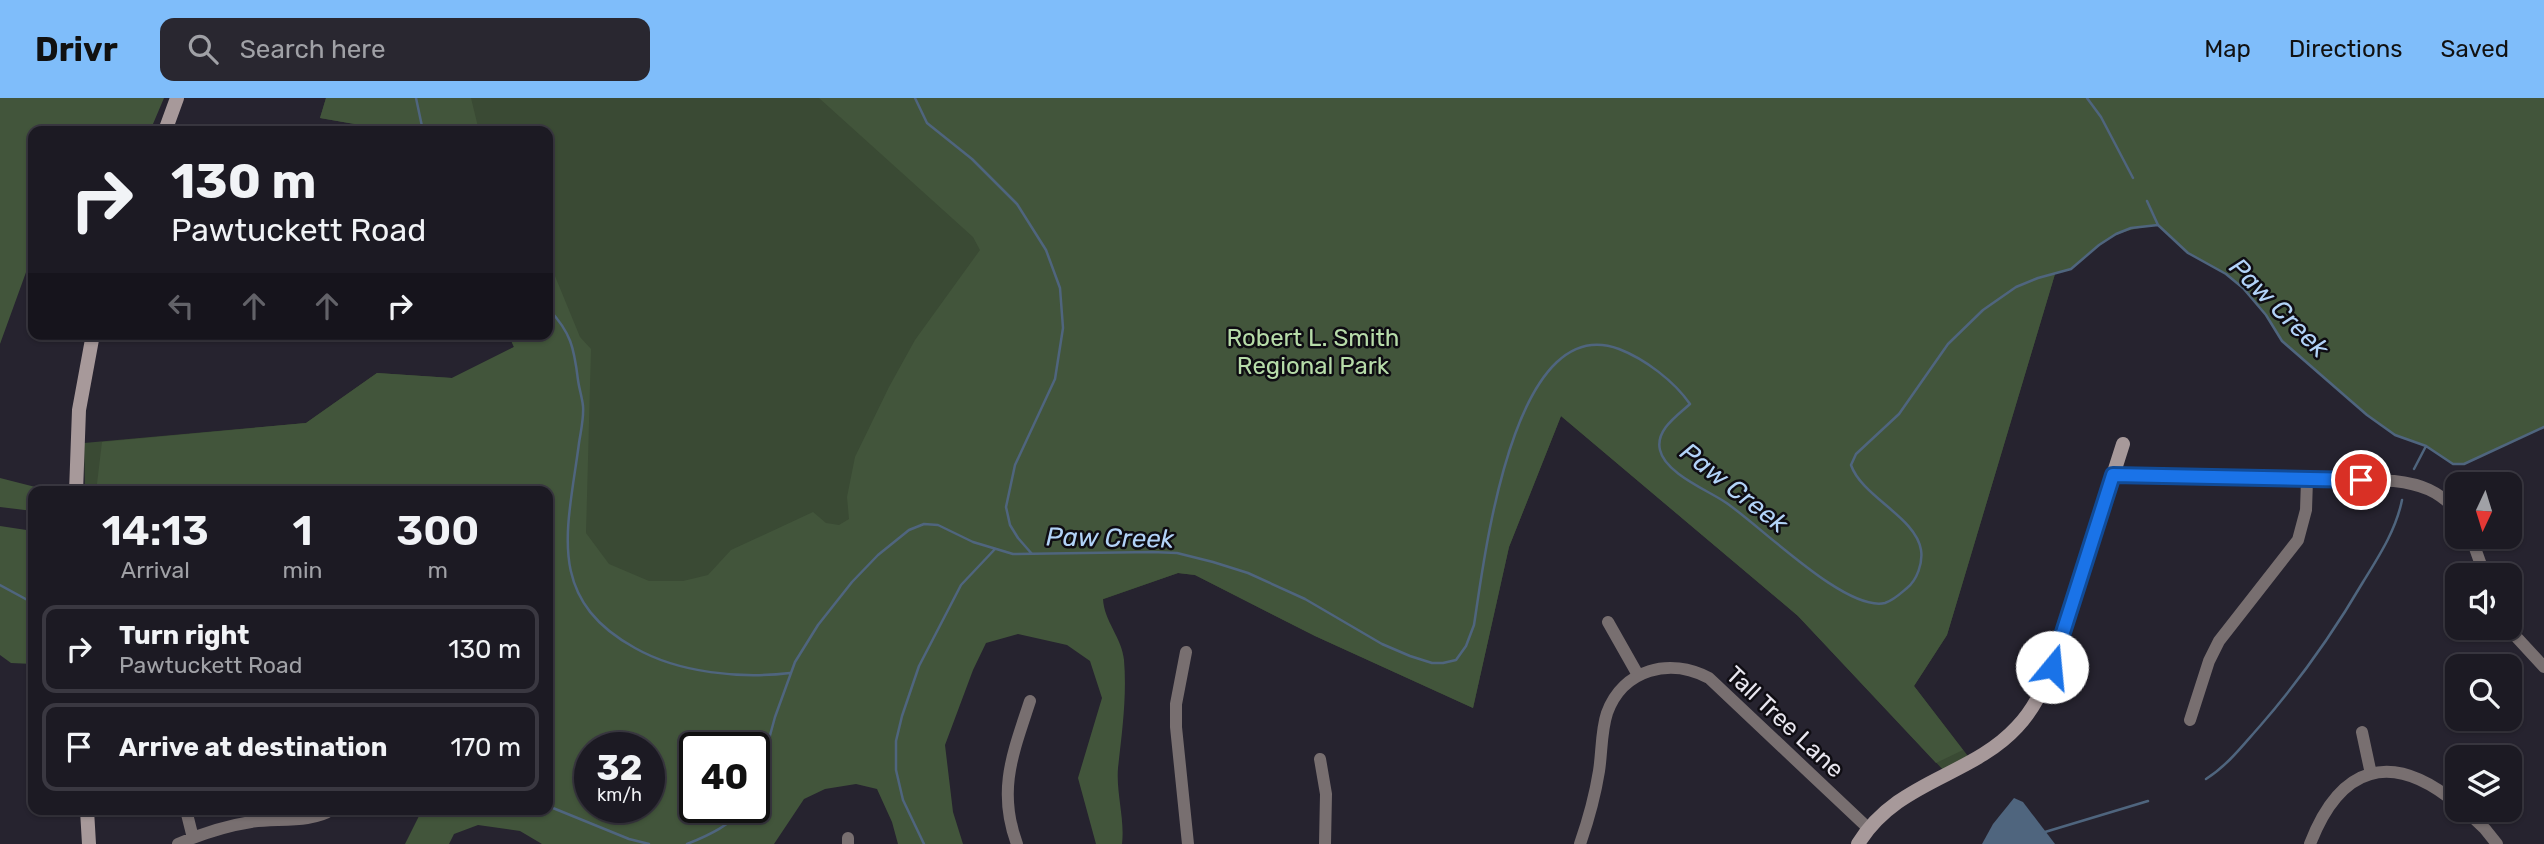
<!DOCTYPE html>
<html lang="en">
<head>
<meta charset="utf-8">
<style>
  :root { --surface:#1c1a23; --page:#292730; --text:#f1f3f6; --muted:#a0a1a6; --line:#3a3841; --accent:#7fbdfa }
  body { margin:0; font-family:Rubik,sans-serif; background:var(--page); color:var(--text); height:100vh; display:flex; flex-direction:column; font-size:26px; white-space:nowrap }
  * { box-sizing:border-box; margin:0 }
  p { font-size:23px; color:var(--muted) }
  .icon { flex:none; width:38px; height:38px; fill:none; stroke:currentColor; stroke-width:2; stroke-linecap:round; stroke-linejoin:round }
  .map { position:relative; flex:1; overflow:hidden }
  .drawer { position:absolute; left:28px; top:388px; width:525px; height:329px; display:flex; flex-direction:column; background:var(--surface); border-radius:14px; box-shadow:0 2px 5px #0004,0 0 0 2px var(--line) }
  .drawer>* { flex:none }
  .top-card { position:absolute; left:28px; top:28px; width:525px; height:214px; border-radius:14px; box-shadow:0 2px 5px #0004,0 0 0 2px var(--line); background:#1c1a23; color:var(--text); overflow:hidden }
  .needle { width:46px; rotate:184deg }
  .buttons { position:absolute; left:2445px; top:374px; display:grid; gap:14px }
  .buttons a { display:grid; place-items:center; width:77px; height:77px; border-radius:14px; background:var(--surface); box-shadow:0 2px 5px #0004,0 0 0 2px var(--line); font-size:35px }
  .speed { position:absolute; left:574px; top:634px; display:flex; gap:14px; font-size:35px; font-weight:700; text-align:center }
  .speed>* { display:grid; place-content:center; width:91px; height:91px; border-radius:50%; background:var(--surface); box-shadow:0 2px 5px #0004,0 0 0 2px var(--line); line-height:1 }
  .speed small { font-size:18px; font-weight:400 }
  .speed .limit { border:4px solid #111; border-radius:10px; background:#fff; color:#111 }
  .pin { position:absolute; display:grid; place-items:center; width:60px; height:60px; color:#fff; margin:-30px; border:4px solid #fff; border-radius:50%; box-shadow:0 2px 7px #0007 }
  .me { position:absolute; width:77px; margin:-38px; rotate:17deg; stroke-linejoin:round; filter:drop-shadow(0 0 5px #0008) }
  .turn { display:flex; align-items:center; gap:24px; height:147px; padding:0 28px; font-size:32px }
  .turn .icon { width:91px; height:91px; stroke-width:2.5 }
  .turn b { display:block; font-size:49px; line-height:60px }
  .lanes { display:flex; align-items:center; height:66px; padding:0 28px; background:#0003; justify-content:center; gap:35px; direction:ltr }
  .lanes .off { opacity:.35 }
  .eta { display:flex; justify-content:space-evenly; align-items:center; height:119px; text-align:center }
  .eta b { font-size:42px; font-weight:600; line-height:49px }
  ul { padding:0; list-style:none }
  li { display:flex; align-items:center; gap:21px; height:88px; margin:0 14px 10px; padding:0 14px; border:4px solid var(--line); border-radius:14px }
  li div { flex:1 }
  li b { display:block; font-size:26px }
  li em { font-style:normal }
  header { display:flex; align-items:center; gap:42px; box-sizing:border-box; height:98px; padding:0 35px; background:var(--accent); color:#111 }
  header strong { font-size:33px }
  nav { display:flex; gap:38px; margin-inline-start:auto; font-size:24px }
  .search { width:490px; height:63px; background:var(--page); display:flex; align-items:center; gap:18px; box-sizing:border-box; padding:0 24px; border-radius:14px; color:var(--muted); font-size:26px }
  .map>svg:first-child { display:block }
</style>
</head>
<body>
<header>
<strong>Drivr</strong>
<div class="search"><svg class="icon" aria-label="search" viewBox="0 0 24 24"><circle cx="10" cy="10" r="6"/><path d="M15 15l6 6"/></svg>Search here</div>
<nav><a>Map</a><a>Directions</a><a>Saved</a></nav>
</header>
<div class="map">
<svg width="2544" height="746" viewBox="0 0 2544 746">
  <rect width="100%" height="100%" fill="#26232f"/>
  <path fill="#3a4a34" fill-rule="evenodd" d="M 326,0 L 2544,0 L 2544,329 L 2464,366 L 2453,366 L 2426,348 L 2395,337 L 2367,317 L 2282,243 L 2266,217 L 2243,190 L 2226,176 L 2188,155 L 2158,127 C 2136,130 2119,133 2101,146 C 2083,158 2078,169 2055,176 L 1947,537 L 1914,588 L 1971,662 L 1946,675 L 1798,518 L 1561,318 L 1509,449 L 1473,610 L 1315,538 L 1195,477 L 1178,475 L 1078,510 L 1013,456 L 754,649 L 695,649 L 695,709 L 565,716 L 548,394 L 85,394 L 84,345 L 306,325 L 377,275 L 452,280 L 514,249 L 508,236 L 548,236 L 548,33 L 395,33 L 320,20 ZM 590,649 L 649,649 L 649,709 L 590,709 Z"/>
  <path fill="#42553b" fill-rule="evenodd" d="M 0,0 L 164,0 L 150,33 L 33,33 L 33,155 L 0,246 Z
    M 326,0 L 471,0 L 479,33 L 395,33 L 320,20 Z
    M 819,0 L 2544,0 L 2544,329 L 2464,366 L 2453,366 L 2426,348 L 2395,337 L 2367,317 L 2282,243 L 2266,217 L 2243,190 L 2226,176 L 2188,155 L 2158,127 L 2131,130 L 2116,136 L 2099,147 L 2071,171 L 2055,176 L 1947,537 L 1914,588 L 1963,652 L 1936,665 L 1798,518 L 1561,318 L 1509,449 L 1473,610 L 1315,538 L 1195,477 L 1178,475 L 1103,501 C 1104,523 1122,540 1124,562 C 1127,598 1122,635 1118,670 C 1116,695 1125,721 1122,746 L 1096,746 L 1078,680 L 1102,600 L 1090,563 L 1067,547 L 1018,536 L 986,545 L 973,572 L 945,647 L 953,714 L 963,746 L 898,746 L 892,724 L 877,691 L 856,686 L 825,691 L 804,701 L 774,746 L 542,746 L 520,733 L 478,727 L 454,736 L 449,746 L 405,746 L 422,712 L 548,712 L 548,394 L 96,394 L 102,344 L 306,325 L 377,275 L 452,280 L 514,249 L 508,236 L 548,236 L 548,161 L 580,239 L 591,251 L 586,435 L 609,466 L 649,483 L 683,483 L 708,477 L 731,452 L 813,414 L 826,425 L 839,427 L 849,421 L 847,399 L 855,359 L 889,289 L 915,242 L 980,152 L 973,139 ZM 649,649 L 649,709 L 590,709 L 590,649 ZM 754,649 L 754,709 L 695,709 L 695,649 Z
    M 0,380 L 51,393 L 51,394 L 33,394 L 33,413 L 0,409 Z
    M 0,428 L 33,433 L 33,566 L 11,565 L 0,557 Z"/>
  <path fill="#4f657e" d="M 2014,700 L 2023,704 L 2055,746 L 1982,746 L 1993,726 Z"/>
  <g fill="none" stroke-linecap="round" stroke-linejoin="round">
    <path stroke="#4f657e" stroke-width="2.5" d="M 416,0 L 423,33
      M 915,0 L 927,25 L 972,61 L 1017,106 L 1046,152 L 1060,190 L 1063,230 L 1055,281 L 1015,367 L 1006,409 L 1010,427 L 1018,440 L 1032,456
      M 2087,0 L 2101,19 L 2133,80
      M 2147,103 L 2158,127 L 2188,155 L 2226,176 L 2243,190 L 2266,217 L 2282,243 L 2367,317 L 2395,337 L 2426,348 L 2453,366 L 2464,366 L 2544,329
      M 548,210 C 571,235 574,249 578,282 C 579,290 582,299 583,308 C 584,320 581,332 579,345 C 568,430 544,500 635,550 C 679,575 741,581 790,575
      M 2414,371 L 2426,348
      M 0,487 L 33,505
      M 2206,681 C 2228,667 2243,647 2260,628 C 2300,582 2332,537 2363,484 C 2379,458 2396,432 2402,402
      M 754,700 L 767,670 L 769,641 L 775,619 L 795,564 L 818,527 L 852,484 L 878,457 L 909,432 L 924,426 L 938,427 L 973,444 L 1013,456 L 1152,454 L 1177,455 L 1213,464 L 1248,475 L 1305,501 L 1382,546 L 1410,558 L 1432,565 L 1443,565 L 1456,562 L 1466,548 L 1474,527 C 1484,464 1512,211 1619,251 C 1645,261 1674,283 1690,306 C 1678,317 1655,332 1660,352 C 1665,375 1707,392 1725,404 C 1760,427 1845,514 1885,505 C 1894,502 1900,496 1907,490 C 1917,482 1923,465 1921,452 C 1916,419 1862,399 1851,367 L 1856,356 L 1899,316 L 1948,246 L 1983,212 L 2016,189 L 2038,180 L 2071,171 L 2099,147 L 2116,136 L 2131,130 L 2158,127
      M 548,708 L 629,741 L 649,746
      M 2045,734 L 2148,703
      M 687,746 C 710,737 730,727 746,709
      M 924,746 L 903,702 L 896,672 L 896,643 L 902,618 L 919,568 L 961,487 L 995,451"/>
    <path stroke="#786f70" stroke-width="12" d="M 2113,378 L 2394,383 C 2421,386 2439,393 2457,413
      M 2471,439 L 2485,478
      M 1608,524 L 1638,577
      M 2508,530 L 2544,569
      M 1186,554 L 1176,606 L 1176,629 L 1188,746
      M 2190,622 L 2209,563 L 2219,543 L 2298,442 L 2306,412 L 2307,382
      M 2362,634 L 2371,676
      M 1320,661 L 1326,696 L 1325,746
      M 186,712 L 193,740
      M 2465,712 L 2485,731 L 2497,746
      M 848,740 L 848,746
      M 178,746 C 201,736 225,728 251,724 C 273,720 313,725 331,712
      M 1017,746 C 997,692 1013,655 1030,603
      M 1580,746 C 1588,723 1595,698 1599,673 C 1602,654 1601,633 1607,615 C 1623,571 1670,559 1709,580 L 1868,730
      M 2310,746 C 2340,668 2391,651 2457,706"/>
    <path stroke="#a7999a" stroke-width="14" d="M 165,33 L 177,0
      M 76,394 L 79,312 L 93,236
      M 87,712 L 89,746
      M 1858,746 C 1897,682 1971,679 2017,629 C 2034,611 2043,591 2052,569 L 2123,346"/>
  </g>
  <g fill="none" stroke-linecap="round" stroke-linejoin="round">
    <defs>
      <path id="route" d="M 2052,569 L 2113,377 L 2361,382"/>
    </defs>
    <use href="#route" stroke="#114b97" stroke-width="18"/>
    <use href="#route" stroke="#1a73e8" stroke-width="12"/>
  </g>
  <g text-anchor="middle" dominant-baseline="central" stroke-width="5" stroke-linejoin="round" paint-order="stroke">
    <g font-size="24" fill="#b7dca9" stroke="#0f0d13">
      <text x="1313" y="240">Robert L. Smith<tspan x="1313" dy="28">Regional Park</tspan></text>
    </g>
    <g font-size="24" fill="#e8e6ef" stroke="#0f0d13">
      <text transform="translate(1785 624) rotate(43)">Tall Tree Lane</text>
    </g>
    <g font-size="26" font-style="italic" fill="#b2d3f8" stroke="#0f0d13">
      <text transform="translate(2279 210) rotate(45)">Paw Creek</text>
      <text transform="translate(1734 390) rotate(38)">Paw Creek</text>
      <text transform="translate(1110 440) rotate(1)">Paw Creek</text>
    </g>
  </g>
</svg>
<div class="buttons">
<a><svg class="needle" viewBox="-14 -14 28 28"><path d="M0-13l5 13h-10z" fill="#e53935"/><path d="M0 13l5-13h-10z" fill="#a0a1a6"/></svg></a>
<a><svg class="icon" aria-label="sound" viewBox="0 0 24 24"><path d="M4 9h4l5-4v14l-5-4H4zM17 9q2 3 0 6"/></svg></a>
<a><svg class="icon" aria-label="search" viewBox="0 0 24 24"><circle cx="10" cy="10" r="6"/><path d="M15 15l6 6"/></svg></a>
<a><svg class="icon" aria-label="layers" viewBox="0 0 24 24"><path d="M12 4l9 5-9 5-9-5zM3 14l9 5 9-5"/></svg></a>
</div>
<div class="speed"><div>32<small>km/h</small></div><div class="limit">40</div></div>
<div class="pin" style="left:2361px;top:382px;background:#d93025"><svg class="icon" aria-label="arrive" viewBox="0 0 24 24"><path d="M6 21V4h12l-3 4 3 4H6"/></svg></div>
<svg class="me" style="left:2052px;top:569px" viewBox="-20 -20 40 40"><circle r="19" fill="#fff"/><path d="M0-13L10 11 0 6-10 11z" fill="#1a73e8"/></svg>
<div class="top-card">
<div class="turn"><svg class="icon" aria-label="right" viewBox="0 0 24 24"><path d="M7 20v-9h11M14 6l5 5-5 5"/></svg><div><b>130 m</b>Pawtuckett Road</div></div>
<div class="lanes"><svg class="icon off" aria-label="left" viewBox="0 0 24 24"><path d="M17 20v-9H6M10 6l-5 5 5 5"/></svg><svg class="icon off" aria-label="ahead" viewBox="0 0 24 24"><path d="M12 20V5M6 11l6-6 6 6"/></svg><svg class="icon off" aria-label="ahead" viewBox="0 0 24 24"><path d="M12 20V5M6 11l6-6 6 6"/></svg><svg class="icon" aria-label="right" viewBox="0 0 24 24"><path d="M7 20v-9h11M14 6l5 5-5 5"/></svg></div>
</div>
<section class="drawer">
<div class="eta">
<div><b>14:13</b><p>Arrival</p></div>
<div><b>1</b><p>min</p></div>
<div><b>300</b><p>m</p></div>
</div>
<ul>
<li><svg class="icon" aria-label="right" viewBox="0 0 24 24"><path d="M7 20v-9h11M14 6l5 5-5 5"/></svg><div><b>Turn right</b><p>Pawtuckett Road</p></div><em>130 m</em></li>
<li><svg class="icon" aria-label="arrive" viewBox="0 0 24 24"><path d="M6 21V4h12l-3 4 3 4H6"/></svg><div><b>Arrive at destination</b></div><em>170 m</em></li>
</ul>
</section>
</div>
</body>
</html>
